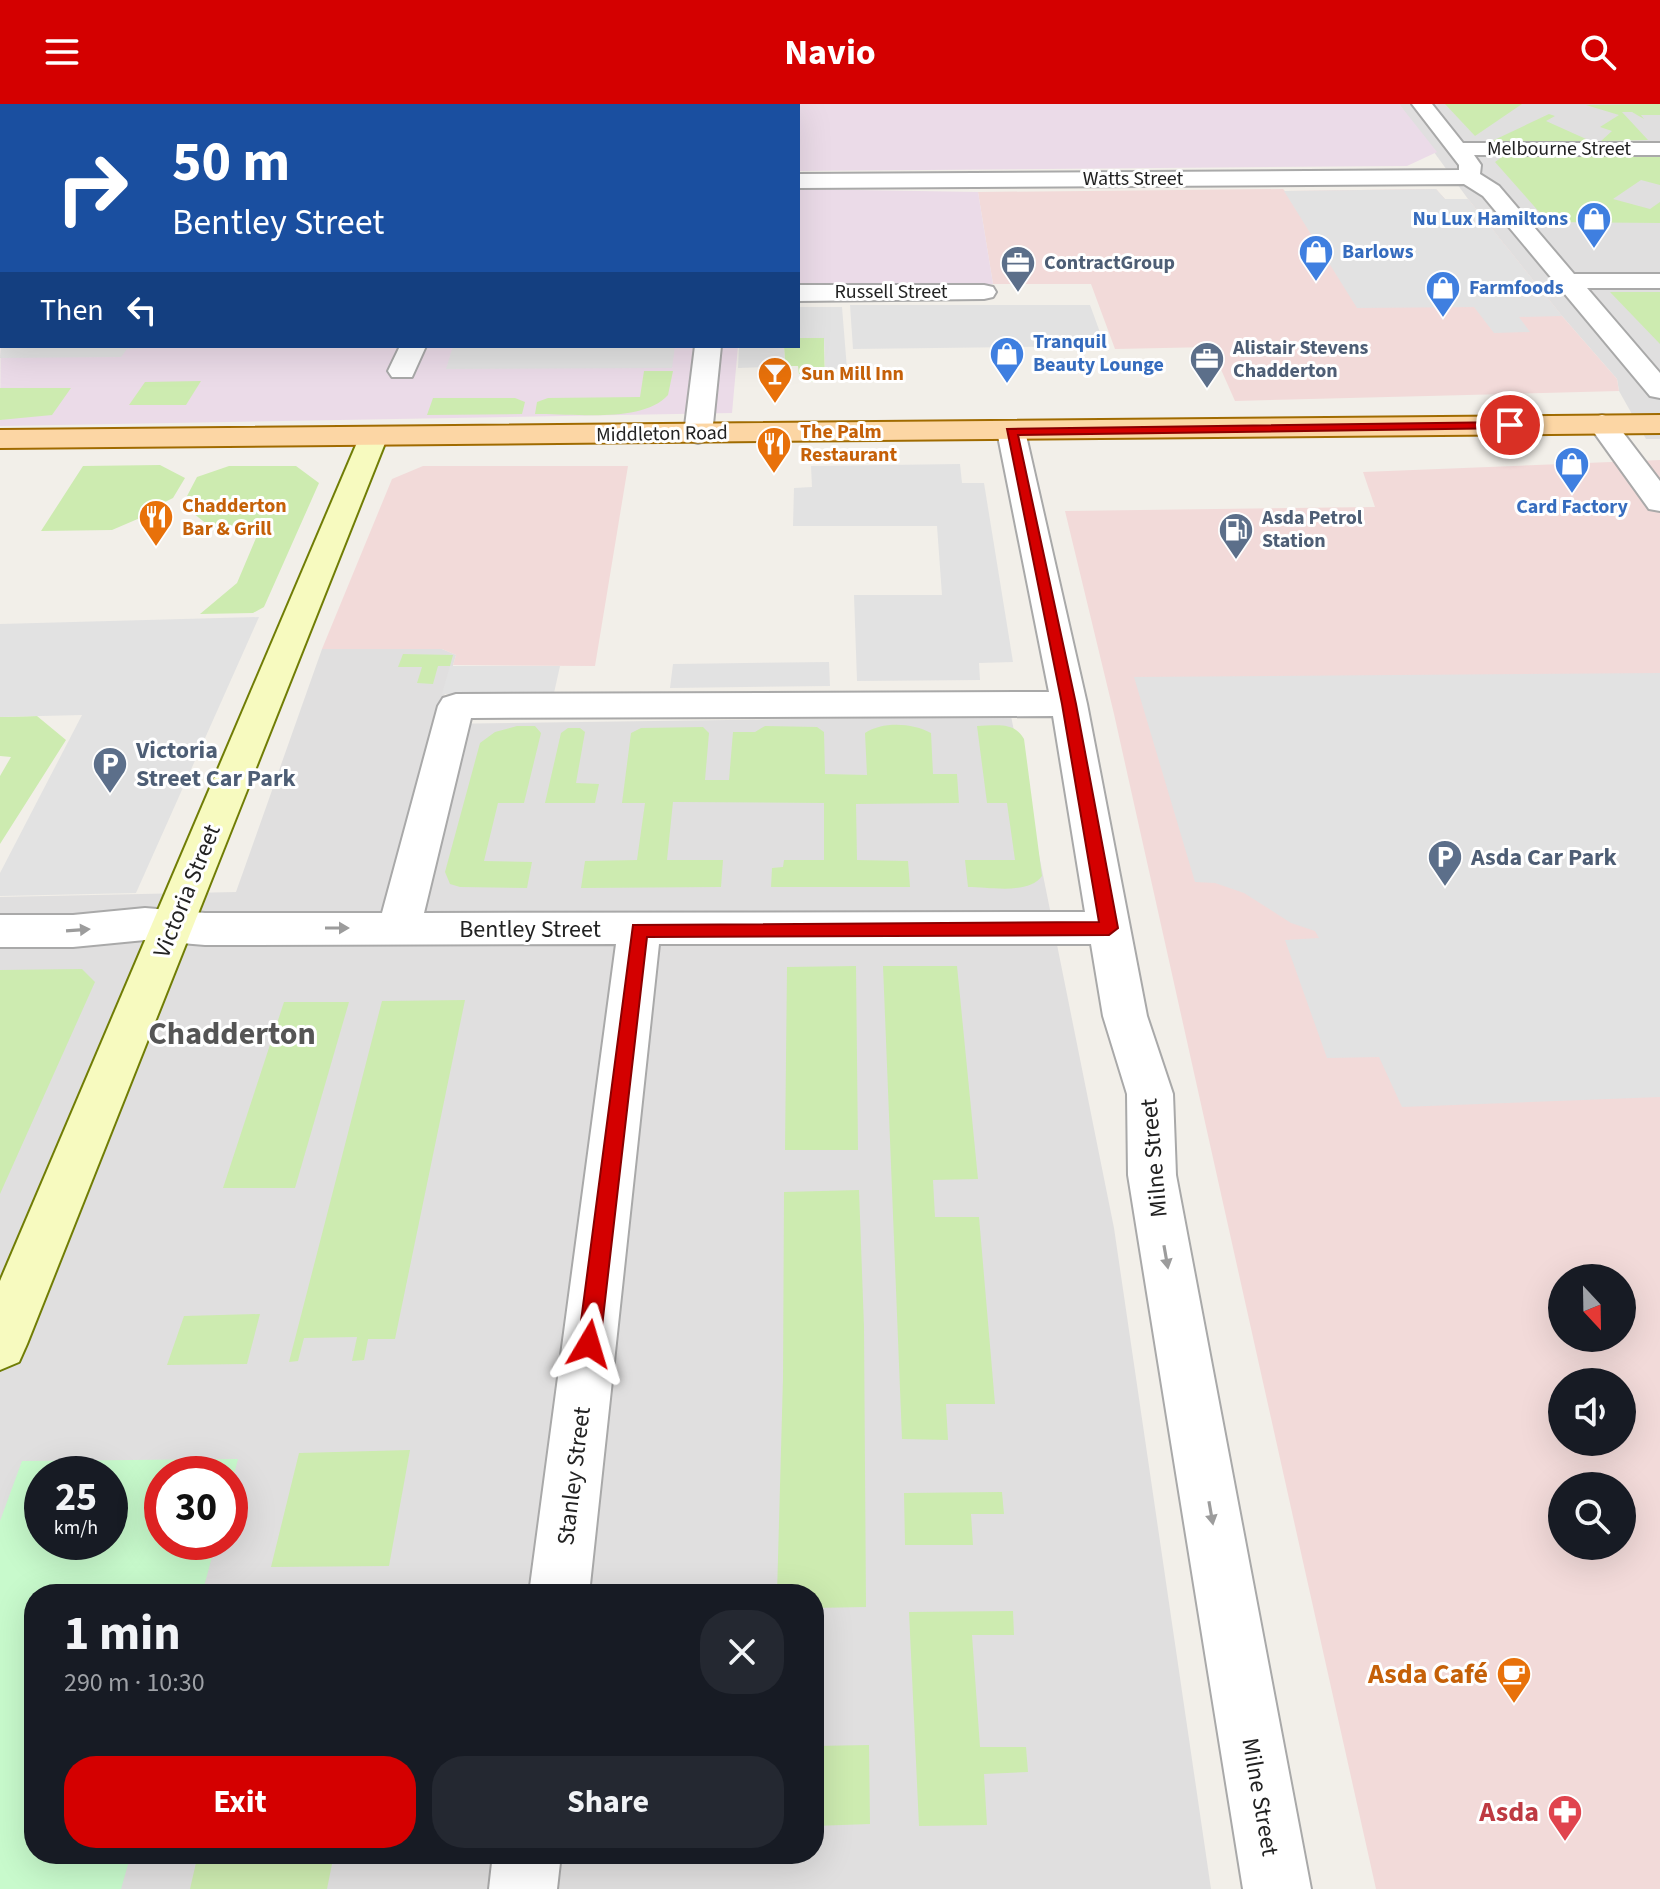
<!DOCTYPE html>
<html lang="en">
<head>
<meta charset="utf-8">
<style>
  :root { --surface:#171b24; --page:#242831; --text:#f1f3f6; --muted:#9ea1a6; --accent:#d40000 }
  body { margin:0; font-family:"Source Sans 3",sans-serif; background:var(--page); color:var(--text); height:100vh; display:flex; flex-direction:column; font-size:30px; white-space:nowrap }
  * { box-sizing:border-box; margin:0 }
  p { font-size:26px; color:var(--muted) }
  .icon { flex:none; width:44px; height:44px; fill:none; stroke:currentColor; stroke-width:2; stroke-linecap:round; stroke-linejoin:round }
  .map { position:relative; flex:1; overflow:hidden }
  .panel { position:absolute; left:24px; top:1480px; width:800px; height:280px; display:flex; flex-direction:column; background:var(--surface); border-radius:32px; box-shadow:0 8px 32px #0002 }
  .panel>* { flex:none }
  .hud { position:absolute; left:0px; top:0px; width:800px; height:244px; box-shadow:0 8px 32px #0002; background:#1a4fa0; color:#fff; overflow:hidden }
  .needle { width:52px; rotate:158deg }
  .buttons { position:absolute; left:1548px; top:1160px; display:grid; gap:16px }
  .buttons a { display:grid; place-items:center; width:88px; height:88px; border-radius:50%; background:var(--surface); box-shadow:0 8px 32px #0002; font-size:40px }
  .speed { position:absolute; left:24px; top:1352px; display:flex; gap:16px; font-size:40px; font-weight:700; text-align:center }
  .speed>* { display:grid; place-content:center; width:104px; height:104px; border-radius:50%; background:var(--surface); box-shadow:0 8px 32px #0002; line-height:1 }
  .speed small { font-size:20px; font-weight:400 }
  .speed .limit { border:12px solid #d22; background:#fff; color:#111 }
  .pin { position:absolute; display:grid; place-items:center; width:68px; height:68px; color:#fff; margin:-34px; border:4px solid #fff; border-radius:50%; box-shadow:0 2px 8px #0007 }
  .me { position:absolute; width:88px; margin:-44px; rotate:7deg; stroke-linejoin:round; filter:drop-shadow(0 0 6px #0008) }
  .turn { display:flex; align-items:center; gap:28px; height:168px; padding:0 40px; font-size:36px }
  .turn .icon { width:104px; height:104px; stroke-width:2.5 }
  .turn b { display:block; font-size:56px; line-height:68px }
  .then { display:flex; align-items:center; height:76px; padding:0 40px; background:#0003; gap:16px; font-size:30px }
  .round { display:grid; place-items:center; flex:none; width:84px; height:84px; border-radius:32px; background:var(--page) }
  .summary { display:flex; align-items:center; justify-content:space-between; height:136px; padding:0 40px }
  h1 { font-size:48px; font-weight:700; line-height:60px }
  .action { display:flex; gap:16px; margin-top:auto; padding:16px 40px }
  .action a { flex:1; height:92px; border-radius:32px; background:var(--accent); color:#fff; font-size:32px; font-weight:700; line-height:92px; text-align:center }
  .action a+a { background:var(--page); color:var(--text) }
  header { display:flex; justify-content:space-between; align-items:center; height:104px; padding:0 40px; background:var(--accent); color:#fff; font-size:36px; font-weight:700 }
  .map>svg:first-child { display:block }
</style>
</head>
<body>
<header><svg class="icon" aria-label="menu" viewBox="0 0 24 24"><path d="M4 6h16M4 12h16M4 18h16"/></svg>Navio<svg class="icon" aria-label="search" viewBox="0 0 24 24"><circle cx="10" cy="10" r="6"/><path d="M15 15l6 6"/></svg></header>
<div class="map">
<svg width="1660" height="1785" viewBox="0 0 1660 1785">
  <rect width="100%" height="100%" fill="#f2efe9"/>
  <path fill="#e0dfdf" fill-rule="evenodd" d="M 1399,0 L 1660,0 L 1660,335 L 1646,335 L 1619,287 L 1617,275 L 1562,212 L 1468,95 Z
    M 322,545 L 442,545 L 456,551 L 436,620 L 1011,612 L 1114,1124 L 1211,1785 L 0,1785 L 0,793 L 236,788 ZM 42,1370 L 110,1370 L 110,1438 L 42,1438 ZM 162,1370 L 230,1370 L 230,1438 L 162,1438 ZM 34,1490 L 814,1490 L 814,1750 L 34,1750 Z"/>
  <path fill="#f2dad9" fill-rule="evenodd" d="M 1283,85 L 1285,87 L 1436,85 L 1445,95 L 1468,95 L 1562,212 L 1617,275 L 1619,287 L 1235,297 L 1211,243 L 1115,245 L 1091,180 L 993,180 L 978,88 Z
    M 1660,356 L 1660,1785 L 1376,1785 L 1114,610 L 1065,407 L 1375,403 L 1363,368 ZM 1562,1174 L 1622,1174 L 1622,1234 L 1562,1234 ZM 1562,1278 L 1622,1278 L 1622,1338 L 1562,1338 ZM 1562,1382 L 1622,1382 L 1622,1442 L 1562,1442 Z
    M 423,362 L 628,362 L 595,562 L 453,561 L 456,551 L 442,545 L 322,545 L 392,375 Z"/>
  <path fill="#ebdbe8" d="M 120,0 L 1399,0 L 1437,48 L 1407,62 L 798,67 L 798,2 L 118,2 Z
    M 798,85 L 978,88 L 993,180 L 798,181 Z
    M 2,102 L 2,242 L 738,242 L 732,309 L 0,322 Z"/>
  <path fill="#cdebb0" d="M 1445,0 L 1522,0 L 1475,32 Z
    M 1660,0 L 1660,11 L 1641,11 L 1644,15 L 1632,8 L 1622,8 L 1648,36 L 1601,37 L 1612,27 L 1600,23 L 1619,11 L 1586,1 Z
    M 1549,10 L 1555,12 L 1546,17 L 1586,35 L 1585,37 L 1492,37 Z
    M 1502,53 L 1660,53 L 1660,81 L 1641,76 L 1613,95 L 1650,105 L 1660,98 L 1660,119 L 1548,118 L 1495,58 Z
    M 1610,188 L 1660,188 L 1660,240 Z
    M 798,234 L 824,234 L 825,277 L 811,278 L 810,270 L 799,270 L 798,262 L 785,262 L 784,242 L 798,242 Z
    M 644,267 L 673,267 L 668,291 C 642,320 573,309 535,310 L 537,298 L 548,294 L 640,293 Z
    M 201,277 L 186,301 L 129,301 L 145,278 Z
    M 0,284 L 71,284 L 52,311 L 0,316 Z
    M 433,294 L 515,294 L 525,298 L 522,310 L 427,311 Z
    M 160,361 L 185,374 L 173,394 L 157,402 L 154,408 L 112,426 L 41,427 L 83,362 Z
    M 229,362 L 296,362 L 319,379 L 264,503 L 253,509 L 200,510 L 237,479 L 256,434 L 257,428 L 251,425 L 213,425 L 193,409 L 193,396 L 186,394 L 197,373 Z
    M 403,550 L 453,551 L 450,562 L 438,562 L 433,580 L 417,579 L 422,563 L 398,563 Z
    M 37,612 L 66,636 L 0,740 L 0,672 L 11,653 L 0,652 L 0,613 Z
    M 517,622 L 535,622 L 541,629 L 524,699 L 498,699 L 484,757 L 532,758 L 527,784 L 460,783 L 450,780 L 445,768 L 480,639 L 495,628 Z
    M 765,622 L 817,623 L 824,628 L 825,670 L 867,671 L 865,629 C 883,617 913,619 931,629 L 933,670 L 957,670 L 959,699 L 856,700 L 857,756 L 908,757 L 910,783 L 771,783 L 772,764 L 783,763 L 784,756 L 824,756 L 824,699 L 673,698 L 667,756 L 723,756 L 721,783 L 581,784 L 585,757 L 637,756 L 645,699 L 622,699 L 631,629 L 641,624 L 703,623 L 709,629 L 705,676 L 729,676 L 733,628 L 755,628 Z
    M 977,622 C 995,622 1014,617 1024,635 L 1042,772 C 1028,791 990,783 968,783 L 965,756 L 1015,756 L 1007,699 L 987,699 Z
    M 568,624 L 580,624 L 585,628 L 576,679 L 599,680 L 595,699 L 545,699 L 561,629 Z
    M 856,862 L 858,1046 L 785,1046 L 787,863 Z
    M 883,862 L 957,862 L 978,1075 L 933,1076 L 935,1113 L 979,1113 L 995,1300 L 946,1300 L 948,1336 L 902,1335 Z
    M 82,865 L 95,878 L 0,1090 L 0,866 Z
    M 465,896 L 395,1235 L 368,1235 L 364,1256 L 352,1257 L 357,1233 L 304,1234 L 298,1257 L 289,1258 L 382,897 Z
    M 284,898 L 349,898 L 295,1084 L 223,1084 Z
    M 859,1086 L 864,1223 L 866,1503 L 814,1504 L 814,1490 L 777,1490 L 783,1274 L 784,1088 Z
    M 260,1210 L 247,1260 L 167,1261 L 184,1212 Z
    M 410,1346 L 389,1462 L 271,1463 L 299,1349 Z
    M 1002,1388 L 1004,1410 L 971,1410 L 973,1441 L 905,1441 L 904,1389 Z
    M 1013,1507 L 1014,1531 L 972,1531 L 980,1643 L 1026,1643 L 1028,1668 L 984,1670 L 987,1721 L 919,1722 L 909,1508 Z
    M 869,1641 L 870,1720 L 814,1722 L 814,1642 Z
    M 198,1750 L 334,1750 L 327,1785 L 190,1785 Z"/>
  <path fill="#c8facc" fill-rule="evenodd" d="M 238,1355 L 230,1386 L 230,1370 L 162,1370 L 162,1438 L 216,1438 L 202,1490 L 34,1490 L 34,1750 L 131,1750 L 121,1785 L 0,1785 L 0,1417 L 22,1357 ZM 42,1370 L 110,1370 L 110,1438 L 42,1438 Z"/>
  <path fill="#e2e2e2" d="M 1436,85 L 1445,95 L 1468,95 L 1562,212 L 1519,213 L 1530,228 L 1494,229 L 1474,203 L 1357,204 L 1284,87 Z
    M 850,201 L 1090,201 L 1105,242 L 853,245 Z
    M 798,203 L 842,203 L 847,265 L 825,265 L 824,234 L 798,234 Z
    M 2,237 L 2,242 L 183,242 L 127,245 L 121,253 L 0,254 Z
    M 453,242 L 675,242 L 672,264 L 446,265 Z
    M 739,242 L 784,242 L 785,262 L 738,264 Z
    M 960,360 L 962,379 L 984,379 L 1013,558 L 979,559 L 980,576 L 857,577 L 854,491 L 942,491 L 937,422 L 793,422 L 794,384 L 812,383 L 811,362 Z
    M 259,513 L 136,789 L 0,792 L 0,769 L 82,611 L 0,613 L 0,520 Z
    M 829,558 L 830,582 L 670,584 L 673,560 Z
    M 450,562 L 560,562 L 554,589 L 442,590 Z
    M 1660,569 L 1660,993 L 1402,1003 L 1379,953 L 1327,954 L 1285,836 L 1319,834 L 1315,827 L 1291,819 L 1244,789 L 1215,779 L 1195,778 L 1134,573 Z"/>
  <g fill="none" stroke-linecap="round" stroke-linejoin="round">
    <defs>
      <path id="street" d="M 77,0 L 98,0 L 76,2 Z
        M 721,0 L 741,0 L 720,2 Z
        M 1412,0 L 1432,0 L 1463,39 L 1660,39 L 1660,51 L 1474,51 L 1481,61 L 1480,70 L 1499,82 L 1574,170 L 1660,170 L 1660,184 L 1587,184 L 1660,269 L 1660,294 L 1650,292 L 1483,92 L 1464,80 L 798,84 L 798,70 L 1459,66 L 1459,61 Z
        M 2,83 L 2,98 L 0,99 L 0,84 Z
        M 798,181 L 984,181 L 993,183 L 996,188 L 993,193 L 984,195 L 798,197 Z
        M 400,242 L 426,242 L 412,273 L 392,273 L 388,267 Z
        M 695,242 L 721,242 L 712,330 L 708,336 L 698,339 L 688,336 L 684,330 Z
        M 1602,311 L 1612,314 L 1660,377 L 1660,407 L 1649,405 L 1588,320 L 1592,314 Z
        M 1011,318 L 1021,321 L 1025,327 L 1087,600 L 1147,912 L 1173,990 L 1176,1071 L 1311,1785 L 1243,1785 L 1128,1071 L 1127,990 L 1103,912 L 1091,840 L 659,840 L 589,1490 L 529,1490 L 616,840 L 205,841 L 145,836 L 73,843 L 0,843 L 0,811 L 73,811 L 145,804 L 205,809 L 382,809 L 438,602 L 443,594 L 456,590 L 1049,588 L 997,327 L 1001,321 ZM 1053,612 L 1085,808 L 424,809 L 471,614 Z
        M 493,1750 L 561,1750 L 557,1785 L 489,1785 Z"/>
      <path id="secondary" d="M 373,325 L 383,328 L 387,334 L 27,1240 L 19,1258 L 0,1266 L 0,1177 L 359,334 L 363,328 Z"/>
      <path id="primary" d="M 1660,311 L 1660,329 L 0,344 L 0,326 Z"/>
    </defs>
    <use href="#street" stroke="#a9a9a9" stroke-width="4"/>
    <use href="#secondary" stroke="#707d05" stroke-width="4"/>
    <use href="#primary" stroke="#a06b00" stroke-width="4"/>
    <use href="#street" fill="#fff" fill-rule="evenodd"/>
    <use href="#secondary" fill="#f7fabf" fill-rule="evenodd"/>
    <use href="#primary" fill="#fcd6a4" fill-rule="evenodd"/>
  </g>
  <defs><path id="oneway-solid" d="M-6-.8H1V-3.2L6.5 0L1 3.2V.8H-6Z" transform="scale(2)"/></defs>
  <g fill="#9c9c9c">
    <use href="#oneway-solid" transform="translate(337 824)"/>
    <use href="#oneway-solid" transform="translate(78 826) rotate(-4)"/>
    <use href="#oneway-solid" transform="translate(1166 1153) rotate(80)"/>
    <use href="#oneway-solid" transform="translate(1211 1409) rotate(80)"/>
  </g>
  <path fill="#d40000" stroke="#8a0000" stroke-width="2" d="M 1510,318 L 1516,321 L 1515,324 L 1018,331 L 1076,600 L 1118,824 L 1109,831 L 647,833 L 600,1240 L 597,1248 L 589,1251 L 582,1248 L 578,1240 L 633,821 L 1099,818 L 1062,600 L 1007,325 Z"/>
  <defs>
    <symbol id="shop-pin" viewBox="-11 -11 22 30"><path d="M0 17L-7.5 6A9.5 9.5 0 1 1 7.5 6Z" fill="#3f7fe0" stroke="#fff"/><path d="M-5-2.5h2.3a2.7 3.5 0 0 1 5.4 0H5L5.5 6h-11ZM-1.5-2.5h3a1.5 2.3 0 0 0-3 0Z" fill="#fff"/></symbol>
    <symbol id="office-pin" viewBox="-11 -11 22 30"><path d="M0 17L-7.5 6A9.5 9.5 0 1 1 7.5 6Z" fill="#5c6f8a" stroke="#fff"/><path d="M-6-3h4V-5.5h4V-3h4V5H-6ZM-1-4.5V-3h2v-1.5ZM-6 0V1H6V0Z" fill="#fff"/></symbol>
    <symbol id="bar-pin" viewBox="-11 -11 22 30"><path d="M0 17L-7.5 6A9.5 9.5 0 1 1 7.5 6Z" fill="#e8710a" stroke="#fff"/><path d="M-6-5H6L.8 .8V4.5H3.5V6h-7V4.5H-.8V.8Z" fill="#fff"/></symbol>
    <symbol id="restaurant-pin" viewBox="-11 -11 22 30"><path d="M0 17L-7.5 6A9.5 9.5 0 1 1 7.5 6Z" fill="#e8710a" stroke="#fff"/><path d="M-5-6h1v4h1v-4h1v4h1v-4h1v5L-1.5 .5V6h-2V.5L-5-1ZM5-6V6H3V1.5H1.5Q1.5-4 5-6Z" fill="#fff"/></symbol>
    <symbol id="fuel-pin" viewBox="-11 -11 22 30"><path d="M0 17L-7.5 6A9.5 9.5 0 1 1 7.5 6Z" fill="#5c6f8a" stroke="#fff"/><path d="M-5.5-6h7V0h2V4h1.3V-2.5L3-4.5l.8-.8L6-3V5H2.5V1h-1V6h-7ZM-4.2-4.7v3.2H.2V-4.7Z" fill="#fff"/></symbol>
    <symbol id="parking-pin" viewBox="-11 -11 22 30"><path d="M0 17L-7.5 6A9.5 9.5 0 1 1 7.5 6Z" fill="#5c6f8a" stroke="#fff"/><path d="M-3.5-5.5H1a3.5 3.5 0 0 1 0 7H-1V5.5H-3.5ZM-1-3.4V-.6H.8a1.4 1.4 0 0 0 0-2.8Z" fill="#fff"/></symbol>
    <symbol id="cafe-pin" viewBox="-11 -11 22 30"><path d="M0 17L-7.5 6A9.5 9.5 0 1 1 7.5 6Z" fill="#e8710a" stroke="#fff"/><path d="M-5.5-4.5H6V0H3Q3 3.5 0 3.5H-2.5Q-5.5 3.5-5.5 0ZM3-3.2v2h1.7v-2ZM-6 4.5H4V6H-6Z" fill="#fff"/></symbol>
    <symbol id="pharmacy-pin" viewBox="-11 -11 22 30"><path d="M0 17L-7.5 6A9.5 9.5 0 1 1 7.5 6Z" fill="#e0444e" stroke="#fff"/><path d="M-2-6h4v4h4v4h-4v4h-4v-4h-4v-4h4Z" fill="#fff"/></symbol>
  </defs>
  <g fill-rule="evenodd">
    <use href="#shop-pin" x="1574" y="95" width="40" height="54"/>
    <use href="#shop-pin" x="1296" y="128" width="40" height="54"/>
    <use href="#office-pin" x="998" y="139" width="40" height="54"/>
    <use href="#shop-pin" x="1423" y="164" width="40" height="54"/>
    <use href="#shop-pin" x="987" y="230" width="40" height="54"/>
    <use href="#office-pin" x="1187" y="235" width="40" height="54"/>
    <use href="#bar-pin" x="755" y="250" width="40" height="54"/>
    <use href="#restaurant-pin" x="754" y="320" width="40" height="54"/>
    <use href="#shop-pin" x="1552" y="340" width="40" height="54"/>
    <use href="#restaurant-pin" x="136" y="393" width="40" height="54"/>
    <use href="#fuel-pin" x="1216" y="406" width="40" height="54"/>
    <use href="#parking-pin" x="90" y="640" width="40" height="54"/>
    <use href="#parking-pin" x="1425" y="733" width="40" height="54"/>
    <use href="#cafe-pin" x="1494" y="1550" width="40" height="54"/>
    <use href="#pharmacy-pin" x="1545" y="1688" width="40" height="54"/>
  </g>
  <g text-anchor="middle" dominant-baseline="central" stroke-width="6" stroke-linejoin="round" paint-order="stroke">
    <g font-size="20" fill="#222" stroke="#fff">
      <text x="1559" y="45">Melbourne Street</text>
      <text x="1133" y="75">Watts Street</text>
      <text x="891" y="188">Russell Street</text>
      <text transform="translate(662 330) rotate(-1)">Middleton Road</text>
    </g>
    <g font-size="20" font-weight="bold" fill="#366cbe" stroke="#fff" text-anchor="start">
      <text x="1568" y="115" text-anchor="end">Nu Lux Hamiltons</text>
      <text x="1342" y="148">Barlows</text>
      <text x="1469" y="184">Farmfoods</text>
      <text x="1033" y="238">Tranquil<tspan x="1033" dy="23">Beauty Lounge</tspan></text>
      <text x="1572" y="403" text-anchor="middle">Card Factory</text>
    </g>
    <g font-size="20" font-weight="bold" fill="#4e5e75" stroke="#fff" text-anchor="start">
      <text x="1044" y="159">ContractGroup</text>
      <text x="1233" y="244">Alistair Stevens<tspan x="1233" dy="23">Chadderton</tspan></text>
      <text x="1262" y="414">Asda Petrol<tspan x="1262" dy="23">Station</tspan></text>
    </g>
    <g font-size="20" font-weight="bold" fill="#c56008" stroke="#fff" text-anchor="start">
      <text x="801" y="270">Sun Mill Inn</text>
      <text x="800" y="328">The Palm<tspan x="800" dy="23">Restaurant</tspan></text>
      <text x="182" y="402">Chadderton<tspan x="182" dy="23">Bar &amp; Grill</tspan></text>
    </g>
    <g font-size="24" font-weight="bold" fill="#4e5e75" stroke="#fff" text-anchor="start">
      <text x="136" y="646">Victoria<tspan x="136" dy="28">Street Car Park</tspan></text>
      <text x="1471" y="753">Asda Car Park</text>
    </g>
    <g font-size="24" fill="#222" stroke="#fff">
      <text transform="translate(187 787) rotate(-68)">Victoria Street</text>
      <text x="530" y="825">Bentley Street</text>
      <text transform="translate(1154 1054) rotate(-95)">Milne Street</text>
      <text transform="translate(574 1372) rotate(-83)">Stanley Street</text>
      <text transform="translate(1260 1693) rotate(80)">Milne Street</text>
    </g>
    <g font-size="28" font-weight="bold" fill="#c56008" stroke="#fff" text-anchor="end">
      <text x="1488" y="1570">Asda Café</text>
    </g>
    <g font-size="28" font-weight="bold" fill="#be3a42" stroke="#fff" text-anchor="end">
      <text x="1539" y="1708">Asda</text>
    </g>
    <g font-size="32" font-weight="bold" fill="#555" stroke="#fff">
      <text x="232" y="930">Chadderton</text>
    </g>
  </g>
</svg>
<div class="buttons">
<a><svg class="needle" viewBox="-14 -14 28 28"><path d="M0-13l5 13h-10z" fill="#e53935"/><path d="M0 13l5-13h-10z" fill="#9ea1a6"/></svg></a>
<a><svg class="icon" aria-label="sound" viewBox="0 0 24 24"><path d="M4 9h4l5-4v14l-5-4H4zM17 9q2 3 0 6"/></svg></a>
<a><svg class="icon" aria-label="search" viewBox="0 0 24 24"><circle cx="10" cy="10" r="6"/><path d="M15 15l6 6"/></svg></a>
</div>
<div class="speed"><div>25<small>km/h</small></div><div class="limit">30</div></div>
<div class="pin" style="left:1510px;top:321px;background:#d93025"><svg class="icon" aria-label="arrive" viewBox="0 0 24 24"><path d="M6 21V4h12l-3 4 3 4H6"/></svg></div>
<svg class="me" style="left:589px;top:1240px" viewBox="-20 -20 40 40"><path d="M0-17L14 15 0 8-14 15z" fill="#d40000" stroke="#fff" stroke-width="4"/></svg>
<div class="hud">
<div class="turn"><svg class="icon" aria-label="right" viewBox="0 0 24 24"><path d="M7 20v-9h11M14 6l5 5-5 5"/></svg><div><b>50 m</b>Bentley Street</div></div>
<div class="then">Then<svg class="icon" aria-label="left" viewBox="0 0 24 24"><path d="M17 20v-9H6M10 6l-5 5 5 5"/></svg></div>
</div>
<section class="panel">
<div class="summary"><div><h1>1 min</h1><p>290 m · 10:30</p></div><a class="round"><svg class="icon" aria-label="close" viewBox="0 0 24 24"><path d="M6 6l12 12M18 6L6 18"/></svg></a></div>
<div class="action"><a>Exit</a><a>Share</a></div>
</section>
</div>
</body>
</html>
